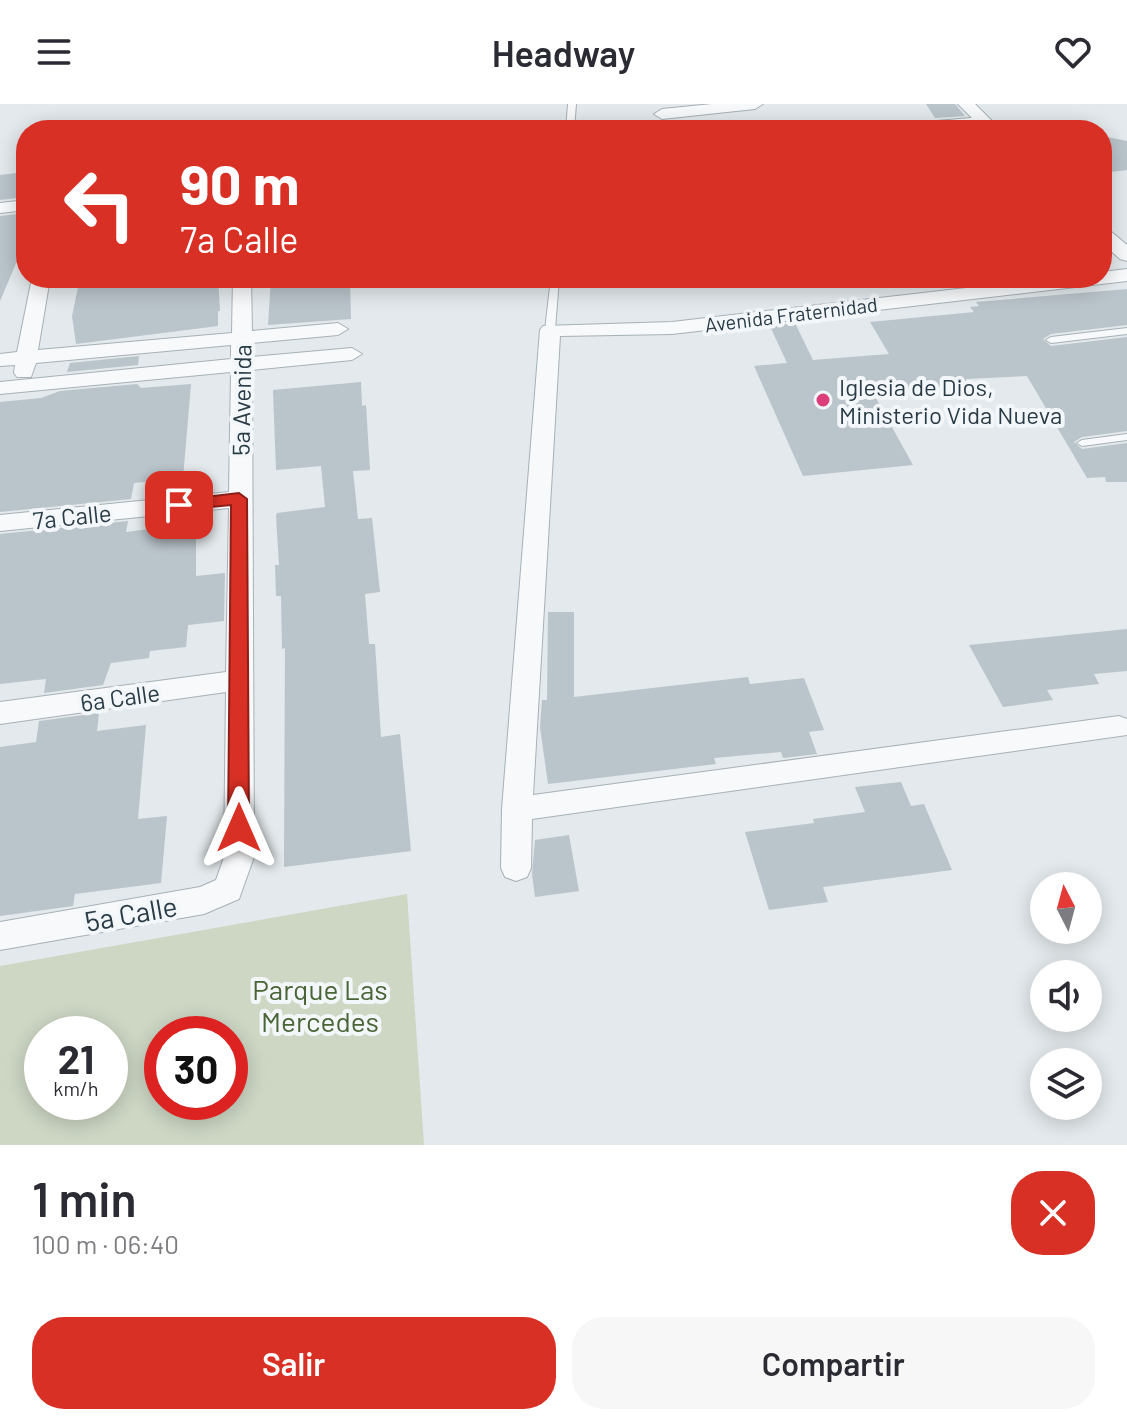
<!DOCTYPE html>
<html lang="es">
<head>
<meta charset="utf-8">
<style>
  :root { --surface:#fff; --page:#f7f7f7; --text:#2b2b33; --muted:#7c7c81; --accent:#d93025 }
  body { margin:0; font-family:Barlow,sans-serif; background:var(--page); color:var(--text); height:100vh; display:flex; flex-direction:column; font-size:30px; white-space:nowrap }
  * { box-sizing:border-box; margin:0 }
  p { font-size:26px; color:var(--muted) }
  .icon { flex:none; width:44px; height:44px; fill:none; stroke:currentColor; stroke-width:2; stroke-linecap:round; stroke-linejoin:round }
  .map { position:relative; height:1041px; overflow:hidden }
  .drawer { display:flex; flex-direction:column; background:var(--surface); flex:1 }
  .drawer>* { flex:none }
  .guide { position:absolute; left:16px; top:16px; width:1096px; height:168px; border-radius:32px; box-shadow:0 4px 20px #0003; background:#d93025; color:#fff; overflow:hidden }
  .needle { width:52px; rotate:354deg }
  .tools { position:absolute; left:1030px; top:768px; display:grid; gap:16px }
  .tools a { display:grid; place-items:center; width:72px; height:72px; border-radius:50%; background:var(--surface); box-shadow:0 4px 20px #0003; font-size:40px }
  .speed { position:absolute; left:24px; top:912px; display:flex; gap:16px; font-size:40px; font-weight:700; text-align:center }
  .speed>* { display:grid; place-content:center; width:104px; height:104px; border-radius:50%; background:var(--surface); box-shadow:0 4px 20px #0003; line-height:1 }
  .speed small { font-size:20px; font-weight:400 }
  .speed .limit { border:12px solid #d22; background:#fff; color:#111 }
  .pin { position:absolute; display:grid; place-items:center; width:68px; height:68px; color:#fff; margin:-34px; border-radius:16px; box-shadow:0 4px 12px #0006 }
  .me { position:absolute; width:88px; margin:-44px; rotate:0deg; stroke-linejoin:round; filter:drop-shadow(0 0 6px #0008) }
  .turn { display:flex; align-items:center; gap:28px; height:168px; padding:0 32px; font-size:36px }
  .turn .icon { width:104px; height:104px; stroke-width:2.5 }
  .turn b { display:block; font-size:56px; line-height:68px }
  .round { display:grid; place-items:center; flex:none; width:84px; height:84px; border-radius:32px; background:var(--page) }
  .head { display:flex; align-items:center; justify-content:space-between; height:136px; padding:0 32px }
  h1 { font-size:48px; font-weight:600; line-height:60px }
  .button { display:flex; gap:16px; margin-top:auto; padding:16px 32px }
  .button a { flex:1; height:92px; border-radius:32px; background:var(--accent); color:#fff; font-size:32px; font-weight:600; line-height:92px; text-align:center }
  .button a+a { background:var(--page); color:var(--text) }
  header { display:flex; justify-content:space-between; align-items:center; height:104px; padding:0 32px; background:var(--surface); font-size:36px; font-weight:600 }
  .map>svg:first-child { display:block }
</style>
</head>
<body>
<header><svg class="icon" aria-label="menu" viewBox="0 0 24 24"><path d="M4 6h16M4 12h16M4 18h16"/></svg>Headway<svg class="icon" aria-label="heart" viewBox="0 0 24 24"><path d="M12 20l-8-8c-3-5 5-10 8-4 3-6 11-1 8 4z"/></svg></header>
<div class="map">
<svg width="1127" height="1041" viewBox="0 0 1127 1041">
  <rect width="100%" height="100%" fill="#e3e9ec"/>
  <path fill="#cdd7c4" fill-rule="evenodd" d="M 407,790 L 424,1041 L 0,1041 L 0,862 ZM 42,930 L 110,930 L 110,998 L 42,998 ZM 162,930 L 230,930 L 230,998 L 162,998 Z"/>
  <path fill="#bac4cb" d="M 926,0 L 955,0 L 965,12 L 935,14 Z
    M 1102,32 L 1127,37 L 1127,66 L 1102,69 Z
    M 26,68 L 26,93 L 0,96 L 0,71 Z
    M 26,109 L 26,136 L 0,197 L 0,112 Z
    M 80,174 L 218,174 L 220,207 L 218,207 L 218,222 L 76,240 L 72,212 Z
    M 271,174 L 350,174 L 351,215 L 268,221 Z
    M 1127,185 L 1127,221 L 1051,230 L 1043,235 L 1051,242 L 1127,233 L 1127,327 L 1082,333 L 1074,338 L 1082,345 L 1127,339 L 1127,378 L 1106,378 L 1105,373 L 1087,374 L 1027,272 L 966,275 L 969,280 L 873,289 L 913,361 L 803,372 L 754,262 L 787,259 L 770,222 L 795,219 L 813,256 L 889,250 L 870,218 L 974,208 L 970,203 L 979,202 L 976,198 Z
    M 139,252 L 138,261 L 67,268 L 70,259 Z
    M 361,278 L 362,302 L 366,301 L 370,366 L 353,367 L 358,415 L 372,414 L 380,488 L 365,490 L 369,540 L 375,540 L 381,633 L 400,630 L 411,747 L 284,763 L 285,544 L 282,545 L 281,492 L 276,492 L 275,461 L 279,461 L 276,412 L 277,409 L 325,403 L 321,362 L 276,366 L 273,286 Z
    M 137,280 L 141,284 L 191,280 L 183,374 L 134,379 L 131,395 L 0,408 L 0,298 L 41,294 L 60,287 Z
    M 128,417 L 126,428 L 196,419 L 196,472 L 225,469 L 224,517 L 188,521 L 186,543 L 150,547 L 149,554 L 111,559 L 103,581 L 44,589 L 46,575 L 0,580 L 0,430 Z
    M 548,508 L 574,508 L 574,593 L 748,573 L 750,580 L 804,574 L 824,626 L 809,628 L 817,650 L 783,654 L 781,648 L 714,654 L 716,660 L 548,680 L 540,623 L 542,596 L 547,596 Z
    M 1127,525 L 1127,567 L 1094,570 L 1099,580 L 1047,586 L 1053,596 L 1003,603 L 969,541 Z
    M 99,609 L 97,627 L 146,621 L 138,715 L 167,712 L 161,779 L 75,790 L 73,802 L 0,812 L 0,643 L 36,638 L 39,617 Z
    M 901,678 L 911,702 L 924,700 L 952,766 L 823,783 L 828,798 L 769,806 L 745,728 L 814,719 L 813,715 L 865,708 L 855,683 Z
    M 569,731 L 579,787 L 535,793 L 532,770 L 535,736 Z"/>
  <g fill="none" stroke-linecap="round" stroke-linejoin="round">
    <defs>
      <path id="lane" d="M 568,0 L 576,0 L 574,26 L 566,26 Z
        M 982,13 L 986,15 L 985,17 L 883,26 L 854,26 L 858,24 Z
        M 551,174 L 559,174 L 555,226 L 550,229 L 545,226 Z
        M 1127,224 L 1127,230 L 1051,239 L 1046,236 L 1051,233 Z
        M 1127,330 L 1127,336 L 1082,342 L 1077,339 L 1082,336 Z"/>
      <path id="street" d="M 712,0 L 763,0 L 755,5 L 662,15 L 654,10 L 662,5 Z
        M 958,0 L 975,0 L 1001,26 L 984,26 Z
        M 26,96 L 26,106 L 0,109 L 0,99 Z
        M 1102,124 L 1108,125 L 1127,141 L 1127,157 L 1120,155 L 1102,139 Z
        M 1127,165 L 1127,177 L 672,230 L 560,232 L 533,691 L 1119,612 L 1127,615 L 1127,631 L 532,715 L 531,764 L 527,773 L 516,777 L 505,773 L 501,764 L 502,705 L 540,226 L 543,222 L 672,218 L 1052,174 L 1102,174 L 1102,168 Z
        M 32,174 L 50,174 L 38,246 L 232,229 L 233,174 L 251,174 L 252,227 L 338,219 L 348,225 L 338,231 L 252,239 L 252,253 L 352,244 L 362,250 L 352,256 L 252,266 L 254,753 L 239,795 L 204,810 L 0,846 L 0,818 L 200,783 L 216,776 L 224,753 L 226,588 L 0,620 L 0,598 L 226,568 L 229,404 L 0,427 L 0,411 L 229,388 L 231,268 L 0,290 L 0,278 L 231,255 L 231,241 L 36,259 L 31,273 L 17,273 L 14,269 L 15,261 L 0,262 L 0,250 L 17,248 Z"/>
    </defs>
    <use href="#lane" stroke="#a7b1b7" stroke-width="2"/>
    <use href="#street" stroke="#a7b1b7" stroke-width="2"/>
    <use href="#lane" fill="#f7f9fa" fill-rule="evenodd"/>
    <use href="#street" fill="#f7f9fa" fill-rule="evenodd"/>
  </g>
  <path fill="#d93025" stroke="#8d1f18" stroke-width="2" d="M 239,389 L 247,395 L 249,724 L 246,730 L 239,733 L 231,730 L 228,724 L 231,401 L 179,406 L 171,401 L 179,396 Z"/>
  <circle fill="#db3e7b" stroke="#f3f7f9" stroke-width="3" cx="823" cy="296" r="8"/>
  <g text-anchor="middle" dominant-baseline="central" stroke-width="8" stroke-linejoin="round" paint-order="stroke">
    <g font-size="20" fill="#293b47" stroke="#f3f7f9">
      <text transform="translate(791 210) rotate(-7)">Avenida Fraternidad</text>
    </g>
    <g font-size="24" fill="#293b47" stroke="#f3f7f9" text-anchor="start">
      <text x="839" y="282">Iglesia de Dios,<tspan x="839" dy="28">Ministerio Vida Nueva</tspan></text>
    </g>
    <g font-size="24" fill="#293b47" stroke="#f3f7f9">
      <text transform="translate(241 296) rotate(-89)">5a Avenida</text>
      <text transform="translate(72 412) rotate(-6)">7a Calle</text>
      <text transform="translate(120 593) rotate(-8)">6a Calle</text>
    </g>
    <g font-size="28" fill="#293b47" stroke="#f3f7f9">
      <text transform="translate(131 809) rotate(-10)">5a Calle</text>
    </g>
    <g font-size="28" fill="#496435" stroke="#f3f7f9">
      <text x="320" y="885">Parque Las<tspan x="320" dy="32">Mercedes</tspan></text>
    </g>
  </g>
</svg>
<div class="tools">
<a><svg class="needle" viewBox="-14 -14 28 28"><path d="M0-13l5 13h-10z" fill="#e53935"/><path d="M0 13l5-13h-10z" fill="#7c7c81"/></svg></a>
<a><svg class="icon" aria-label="sound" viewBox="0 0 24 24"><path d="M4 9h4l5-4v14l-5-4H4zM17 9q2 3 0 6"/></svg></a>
<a><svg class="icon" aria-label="layers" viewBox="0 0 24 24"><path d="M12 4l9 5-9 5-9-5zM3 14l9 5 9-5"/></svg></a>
</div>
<div class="speed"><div>21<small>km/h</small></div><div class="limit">30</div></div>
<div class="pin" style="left:179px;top:401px;background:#d93025"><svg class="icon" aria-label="arrive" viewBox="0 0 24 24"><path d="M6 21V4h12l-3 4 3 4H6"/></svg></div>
<svg class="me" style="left:239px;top:724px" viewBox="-20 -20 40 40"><path d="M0-17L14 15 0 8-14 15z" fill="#d93025" stroke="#fff" stroke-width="4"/></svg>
<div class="guide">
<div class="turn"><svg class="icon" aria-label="left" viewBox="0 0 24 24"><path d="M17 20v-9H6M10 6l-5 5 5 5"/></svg><div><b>90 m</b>7a Calle</div></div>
</div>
</div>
<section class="drawer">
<div class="head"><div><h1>1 min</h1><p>100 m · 06:40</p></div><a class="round" style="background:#d93025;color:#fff"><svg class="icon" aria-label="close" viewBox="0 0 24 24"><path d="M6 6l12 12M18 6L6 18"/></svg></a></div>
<div class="button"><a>Salir</a><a>Compartir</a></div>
</section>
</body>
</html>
